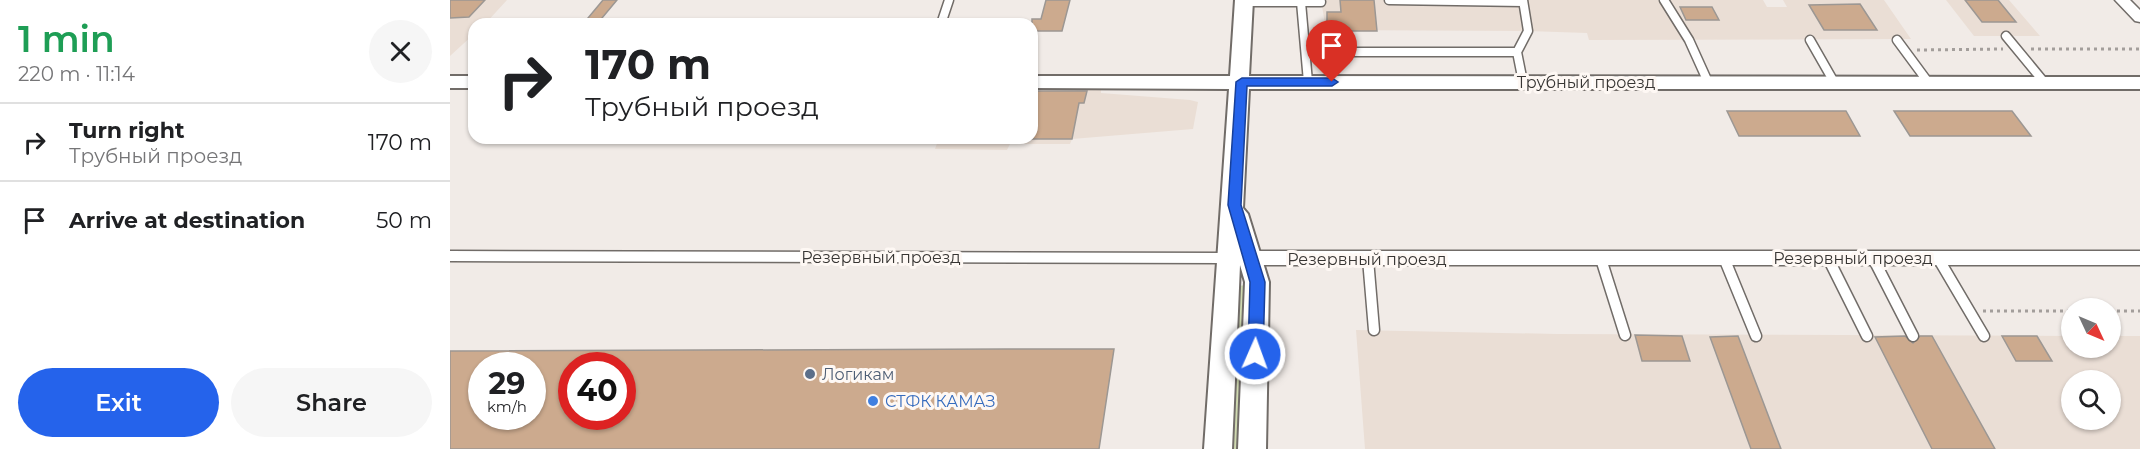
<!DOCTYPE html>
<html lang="en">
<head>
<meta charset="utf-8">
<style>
  :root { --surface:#fff; --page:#f6f6f6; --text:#202124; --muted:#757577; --line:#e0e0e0; --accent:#2563eb }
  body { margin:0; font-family:Montserrat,sans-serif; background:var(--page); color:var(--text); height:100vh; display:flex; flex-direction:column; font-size:22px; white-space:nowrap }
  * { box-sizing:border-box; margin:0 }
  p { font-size:20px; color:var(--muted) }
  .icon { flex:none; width:33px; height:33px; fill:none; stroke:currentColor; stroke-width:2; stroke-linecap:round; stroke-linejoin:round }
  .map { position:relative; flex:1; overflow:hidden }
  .sheet { display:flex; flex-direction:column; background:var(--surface); width:450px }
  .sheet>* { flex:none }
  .banner { position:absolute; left:18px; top:18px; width:570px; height:126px; border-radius:18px; box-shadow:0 2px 4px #0004; background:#fff; color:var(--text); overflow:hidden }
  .needle { width:39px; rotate:134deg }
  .tools { position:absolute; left:1611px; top:298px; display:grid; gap:12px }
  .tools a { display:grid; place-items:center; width:60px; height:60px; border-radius:50%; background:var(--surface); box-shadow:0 2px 4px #0004; font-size:30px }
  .speed { position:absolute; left:18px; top:352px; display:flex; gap:12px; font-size:30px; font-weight:700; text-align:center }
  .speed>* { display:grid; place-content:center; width:78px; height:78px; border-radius:50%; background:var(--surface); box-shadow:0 2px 4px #0004; line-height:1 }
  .speed small { font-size:15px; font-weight:400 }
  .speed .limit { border:9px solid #d22; background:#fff; color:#111 }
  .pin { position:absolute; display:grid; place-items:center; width:51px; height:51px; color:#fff; margin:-62px -26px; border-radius:50% 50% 50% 0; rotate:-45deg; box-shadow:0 0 6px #0007 }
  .pin .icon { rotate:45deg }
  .me { position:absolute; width:66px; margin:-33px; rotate:2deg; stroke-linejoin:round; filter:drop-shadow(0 0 4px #0008) }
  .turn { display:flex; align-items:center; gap:21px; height:126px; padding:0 18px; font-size:27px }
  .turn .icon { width:78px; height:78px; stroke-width:2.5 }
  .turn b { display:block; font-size:42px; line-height:51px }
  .round { display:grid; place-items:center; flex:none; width:63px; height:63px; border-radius:32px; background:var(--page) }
  .summary { display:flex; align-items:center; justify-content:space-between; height:102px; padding:0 18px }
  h1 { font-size:36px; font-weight:600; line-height:45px; color:#1e9e55 }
  .primary-button { display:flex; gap:12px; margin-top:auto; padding:12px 18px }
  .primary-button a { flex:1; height:69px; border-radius:36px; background:var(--accent); color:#fff; font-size:24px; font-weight:600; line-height:69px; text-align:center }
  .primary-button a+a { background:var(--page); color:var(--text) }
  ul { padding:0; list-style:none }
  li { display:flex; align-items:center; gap:18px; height:78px; padding:0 18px; border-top:2px solid var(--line) }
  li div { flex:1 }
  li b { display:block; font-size:22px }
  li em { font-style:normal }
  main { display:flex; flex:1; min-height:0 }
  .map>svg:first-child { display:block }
</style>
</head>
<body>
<main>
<section class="sheet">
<div class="summary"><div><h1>1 min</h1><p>220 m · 11:14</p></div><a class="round"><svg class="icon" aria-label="close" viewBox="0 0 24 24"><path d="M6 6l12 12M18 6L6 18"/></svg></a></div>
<ul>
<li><svg class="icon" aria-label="right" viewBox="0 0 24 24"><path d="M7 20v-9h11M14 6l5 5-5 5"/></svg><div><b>Turn right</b><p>Трубный проезд</p></div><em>170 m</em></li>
<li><svg class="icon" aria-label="arrive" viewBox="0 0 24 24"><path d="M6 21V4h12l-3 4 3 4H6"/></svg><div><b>Arrive at destination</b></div><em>50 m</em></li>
</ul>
<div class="primary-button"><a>Exit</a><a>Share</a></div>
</section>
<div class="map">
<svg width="1690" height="449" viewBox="0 0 1690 449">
  <rect width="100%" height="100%" fill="#f1ebe7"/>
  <path fill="#eaded5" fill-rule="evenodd" d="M 0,0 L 57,0 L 35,24 L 24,24 L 24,34 L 0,56 Z
    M 871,0 L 1313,0 L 1317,7 L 1337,7 L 1333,0 L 1434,0 L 1461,39 L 1139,40 L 1137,33 L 1078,31 L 876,30 Z
    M 1496,0 L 1559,0 L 1590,36 L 1524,36 Z
    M 582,89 L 651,90 L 651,93 L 740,100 L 748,102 L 743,129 L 622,139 L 620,144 L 560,144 L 557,150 L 485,149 L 489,138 L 582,138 Z
    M 906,330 L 1107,334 L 1621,336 L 1622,348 L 1660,348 L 1661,336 L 1690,336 L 1690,449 L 915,449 ZM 1622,381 L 1660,381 L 1660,420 L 1622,420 Z"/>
  <path fill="#cfd9b0" d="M 798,285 L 792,449 L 779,449 L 787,286 Z"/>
  <path fill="#ccaa8e" stroke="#9c9793" stroke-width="1.5" fill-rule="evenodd" d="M 0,0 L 35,0 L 19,17 L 0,18 Z
    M 153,0 L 167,0 L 147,24 L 133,24 Z
    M 596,0 L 620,0 L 612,31 L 582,31 L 582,19 L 591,19 Z
    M 890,0 L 924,0 L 927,31 L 877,31 L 877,12 L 891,12 Z
    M 1515,0 L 1548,0 L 1566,22 L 1532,22 Z
    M 1410,4 L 1427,30 L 1374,30 L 1359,5 Z
    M 1230,7 L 1262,7 L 1269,20 L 1236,20 Z
    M 582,91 L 637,91 L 634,103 L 629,103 L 622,139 L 582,139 Z
    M 1277,111 L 1396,111 L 1410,136 L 1289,136 Z
    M 1444,111 L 1562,111 L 1581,136 L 1460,136 Z
    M 1185,335 L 1232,336 L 1240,361 L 1192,361 Z
    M 1288,336 L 1331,449 L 1301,449 L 1260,337 Z
    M 1455,336 L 1463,343 L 1470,336 L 1482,336 L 1545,449 L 1482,449 L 1425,337 Z
    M 1552,336 L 1587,336 L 1602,361 L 1566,361 Z
    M 555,349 L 664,349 L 649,449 L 0,449 L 0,351 ZM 32,366 L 82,366 L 82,417 L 32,417 ZM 122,366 L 172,366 L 172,417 L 122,417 Z"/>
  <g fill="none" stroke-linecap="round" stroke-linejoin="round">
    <defs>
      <path id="service-far1" d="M 939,0 L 1073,2
        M 1073,0 L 1078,31 L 1067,52 L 1073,82
        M 1214,0 L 1239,40 L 1258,82
        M 794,2 L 871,2
        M 851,2 L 858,82
        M 491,24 L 499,0
        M 1556,36 L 1594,82
        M 1360,40 L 1384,82
        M 1447,40 L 1478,82
        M 880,52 L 1067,52"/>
      <path id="service" d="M 0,256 L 777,258
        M 1274,258 L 1306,336
        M 1378,258 L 1417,336
        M 1423,258 L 1463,336
        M 1488,258 L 1534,336
        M 918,259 L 924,330
        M 1151,259 L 1175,335"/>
      <path id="minor" d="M 1665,0 L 1680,0 L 1690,10 L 1690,22 L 1685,21 Z
        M 787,251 L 1690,251 L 1690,265 L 787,265 L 780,263 L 778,258 L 780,253 Z"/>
      <path id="tertiary" d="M 785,0 L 803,0 L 799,76 L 1690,77 L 1690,89 L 799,89 L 793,208 L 798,214 L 819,282 L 816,449 L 788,449 L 795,282 L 790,265 L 782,449 L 754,449 L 779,89 L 582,88 L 582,76 L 780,76 Z
        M 0,76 L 24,76 L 24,88 L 0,88 Z"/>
    </defs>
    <use href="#service-far1" stroke="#716c68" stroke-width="11"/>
    <use href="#service" stroke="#716c68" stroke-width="13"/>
    <use href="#minor" stroke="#716c68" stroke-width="3"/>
    <use href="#tertiary" stroke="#716c68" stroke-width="4"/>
    <path stroke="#a39e9b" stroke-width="3" stroke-dasharray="3 4" stroke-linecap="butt" d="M 1581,49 L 1690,49
      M 1467,50 L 1553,49
      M 1533,311 L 1622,311
      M 1660,311 L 1690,311"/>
    <use href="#service-far1" stroke="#fff" stroke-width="8"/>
    <use href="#service" stroke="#fff" stroke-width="10"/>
    <use href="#minor" fill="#fff" fill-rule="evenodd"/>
    <use href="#tertiary" fill="#fff" fill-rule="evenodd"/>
  </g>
  <path fill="#2563eb" stroke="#184099" stroke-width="1.5" d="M 792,78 L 882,78 L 888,82 L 882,86 L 797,86 L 791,205 L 815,282 L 813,354 L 805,360 L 798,354 L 800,282 L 778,205 L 786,82 Z"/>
  <circle fill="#5c6f8a" stroke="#fef8f4" stroke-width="2" cx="360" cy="374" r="6"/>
  <circle fill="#3f7fe0" stroke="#fef8f4" stroke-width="2" cx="423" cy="401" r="6"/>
  <g text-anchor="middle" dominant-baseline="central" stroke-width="6" stroke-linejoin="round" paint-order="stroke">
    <g font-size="16" fill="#373533" stroke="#fef8f4">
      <text x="1136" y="82">Трубный проезд</text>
      <text x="431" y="257">Резервный проезд</text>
      <text x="1403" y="258">Резервный проезд</text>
      <text x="917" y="259">Резервный проезд</text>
    </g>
    <g font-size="16" fill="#4e5e75" stroke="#fef8f4" text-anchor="start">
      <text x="372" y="374">Логикам</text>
    </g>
    <g font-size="16" fill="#366cbe" stroke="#fef8f4" text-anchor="start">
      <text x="435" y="401">СТФК КАМАЗ</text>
    </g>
  </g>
</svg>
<div class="tools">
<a><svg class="needle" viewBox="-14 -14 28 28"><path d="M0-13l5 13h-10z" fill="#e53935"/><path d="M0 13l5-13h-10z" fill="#757577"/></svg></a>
<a><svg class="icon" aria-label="search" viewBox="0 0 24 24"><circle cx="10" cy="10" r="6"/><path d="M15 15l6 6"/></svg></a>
</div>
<div class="speed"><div>29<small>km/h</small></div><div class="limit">40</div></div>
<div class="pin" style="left:882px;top:82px;background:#d93025"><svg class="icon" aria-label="arrive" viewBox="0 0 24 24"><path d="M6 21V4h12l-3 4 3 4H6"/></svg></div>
<svg class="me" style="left:805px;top:354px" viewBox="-20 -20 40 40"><circle r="17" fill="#2563eb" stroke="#fff" stroke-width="3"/><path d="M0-11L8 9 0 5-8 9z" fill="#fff"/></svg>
<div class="banner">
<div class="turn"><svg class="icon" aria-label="right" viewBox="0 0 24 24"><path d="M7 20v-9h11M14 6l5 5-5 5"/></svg><div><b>170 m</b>Трубный проезд</div></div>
</div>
</div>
</main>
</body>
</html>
